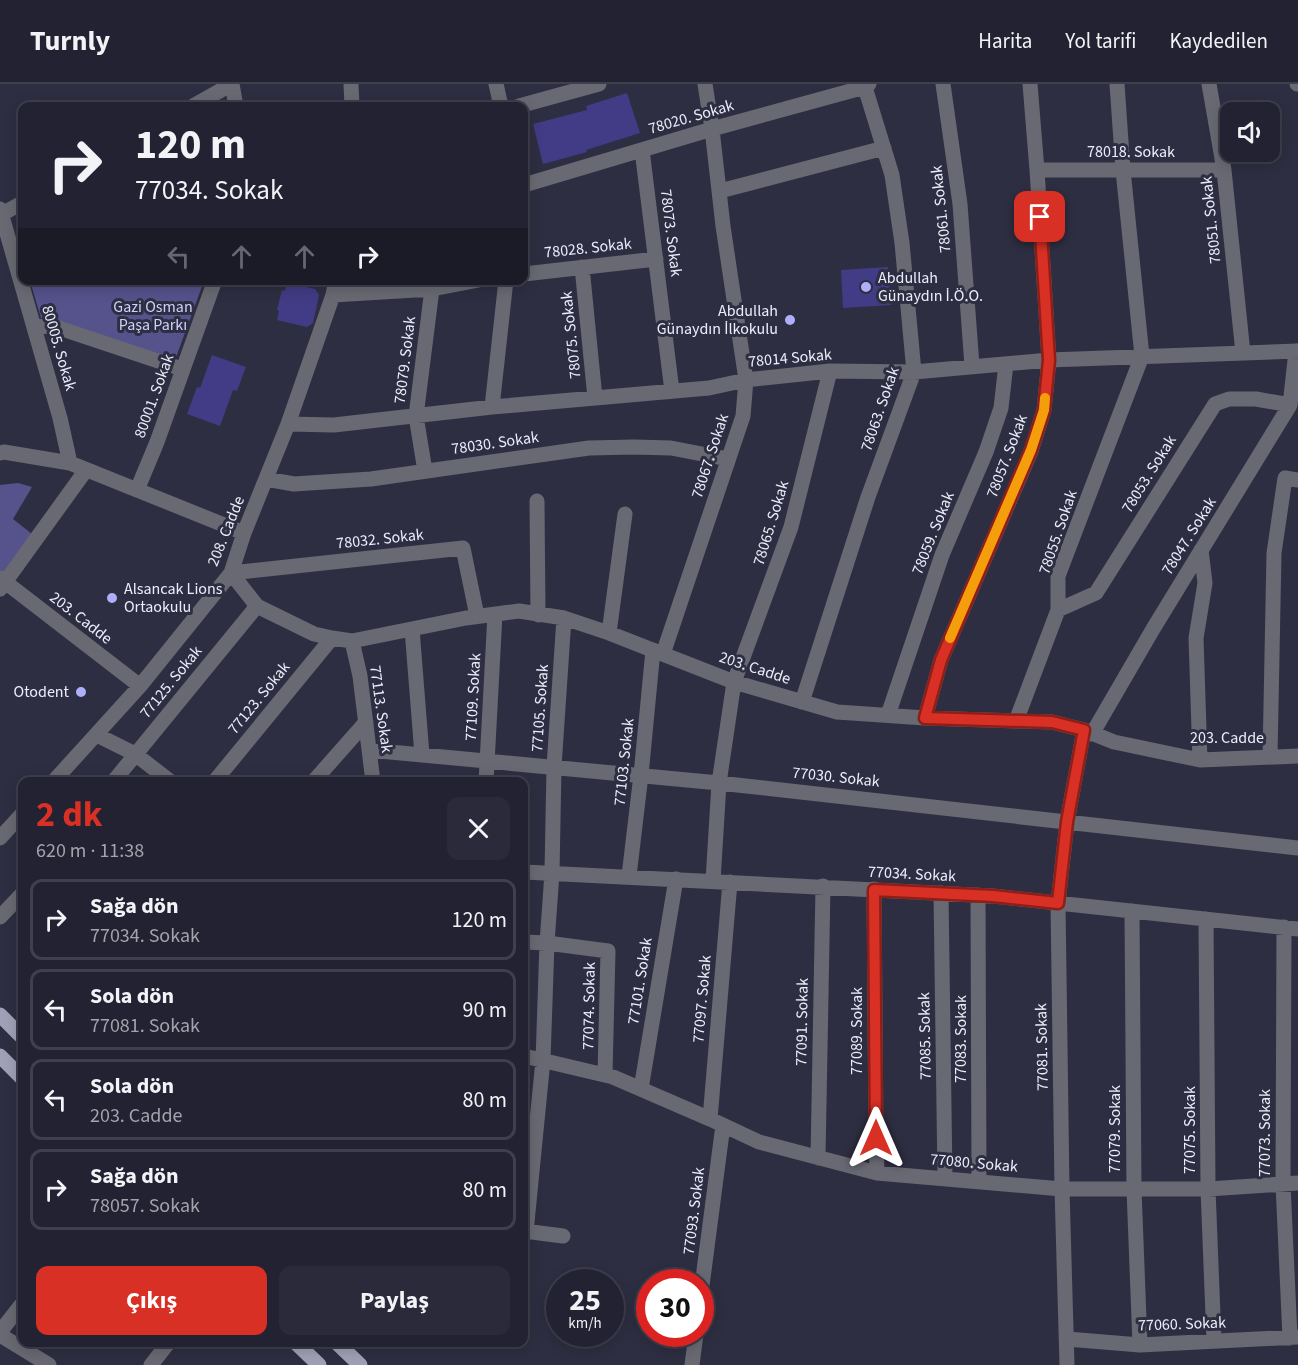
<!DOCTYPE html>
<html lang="tr">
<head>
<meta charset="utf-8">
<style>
  :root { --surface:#222232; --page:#2a2a3a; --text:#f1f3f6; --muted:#a2a4ac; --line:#3f3f4d; --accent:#d93025 }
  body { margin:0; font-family:"Source Sans 3",sans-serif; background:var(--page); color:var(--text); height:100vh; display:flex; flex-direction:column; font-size:22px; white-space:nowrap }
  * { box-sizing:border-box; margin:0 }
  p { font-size:20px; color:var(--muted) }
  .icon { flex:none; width:33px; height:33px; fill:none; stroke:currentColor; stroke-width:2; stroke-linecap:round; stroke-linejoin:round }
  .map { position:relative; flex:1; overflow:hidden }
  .panel { position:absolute; left:18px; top:693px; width:510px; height:570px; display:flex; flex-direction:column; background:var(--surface); border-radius:12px; box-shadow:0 3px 15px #0003,0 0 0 2px var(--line) }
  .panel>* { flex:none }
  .hud { position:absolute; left:18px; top:18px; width:510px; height:183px; border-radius:12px; box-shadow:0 3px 15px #0003,0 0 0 2px var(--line); background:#222232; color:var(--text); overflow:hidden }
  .controls { position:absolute; left:1220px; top:18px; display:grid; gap:12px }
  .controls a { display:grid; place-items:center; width:60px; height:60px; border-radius:12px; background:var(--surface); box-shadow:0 3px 15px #0003,0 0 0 2px var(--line); font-size:30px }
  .speed { position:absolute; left:546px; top:1185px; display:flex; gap:12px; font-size:30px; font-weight:700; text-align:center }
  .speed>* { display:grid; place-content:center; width:78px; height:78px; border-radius:50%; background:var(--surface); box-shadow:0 3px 15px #0003,0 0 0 2px var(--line); line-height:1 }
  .speed small { font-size:15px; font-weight:400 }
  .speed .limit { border:9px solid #d22; background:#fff; color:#111 }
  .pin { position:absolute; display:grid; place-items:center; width:51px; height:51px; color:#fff; margin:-26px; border-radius:12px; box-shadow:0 3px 9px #0006 }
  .me { position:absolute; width:66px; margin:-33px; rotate:0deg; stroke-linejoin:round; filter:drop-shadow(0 0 4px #0008) }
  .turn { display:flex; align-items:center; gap:21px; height:126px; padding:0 18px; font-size:27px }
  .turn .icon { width:78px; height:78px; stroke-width:2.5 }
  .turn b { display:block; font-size:42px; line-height:51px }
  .lanes { display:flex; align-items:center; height:57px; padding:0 18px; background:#0003; justify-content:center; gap:30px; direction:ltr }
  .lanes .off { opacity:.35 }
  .round { display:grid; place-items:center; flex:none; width:63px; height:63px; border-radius:12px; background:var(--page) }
  .head { display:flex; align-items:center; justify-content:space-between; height:102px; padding:0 18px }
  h1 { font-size:36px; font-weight:700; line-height:45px; color:var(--accent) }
  .primary-button { display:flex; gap:12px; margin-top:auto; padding:12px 18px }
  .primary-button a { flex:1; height:69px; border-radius:12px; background:var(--accent); color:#fff; font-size:24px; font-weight:700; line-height:69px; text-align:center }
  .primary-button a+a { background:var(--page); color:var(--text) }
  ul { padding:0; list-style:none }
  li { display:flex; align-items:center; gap:18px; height:81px; margin:0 12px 9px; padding:0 6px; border:3px solid var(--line); border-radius:12px }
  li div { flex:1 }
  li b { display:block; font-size:22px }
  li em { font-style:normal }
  header { display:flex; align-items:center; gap:36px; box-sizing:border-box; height:84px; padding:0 30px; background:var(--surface); border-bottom:2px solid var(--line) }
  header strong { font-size:28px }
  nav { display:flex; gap:33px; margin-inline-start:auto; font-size:21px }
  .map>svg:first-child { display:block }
</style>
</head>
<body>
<header>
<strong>Turnly</strong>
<nav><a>Harita</a><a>Yol tarifi</a><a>Kaydedilen</a></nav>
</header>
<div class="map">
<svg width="1298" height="1281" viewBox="0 0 1298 1281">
  <rect width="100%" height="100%" fill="#2e2e42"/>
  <path fill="#55528c" d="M 30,197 L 204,197 L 175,276 L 41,234 Z
    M 18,399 L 32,403 L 13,435 L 32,450 L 4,492 L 0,488 L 0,401 Z"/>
  <path fill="#423b85" d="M 627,9 L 640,49 L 586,66 L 587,68 L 543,80 L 533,40 L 587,26 L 586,22 Z
    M 888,183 L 891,221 L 843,224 L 841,186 Z
    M 287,199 L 315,205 L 319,211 L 313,239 L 307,243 L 277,236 L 279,227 L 277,226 L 282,206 L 285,207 Z
    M 212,271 L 246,283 L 237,307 L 233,306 L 220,342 L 187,330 L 197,303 L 200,304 Z"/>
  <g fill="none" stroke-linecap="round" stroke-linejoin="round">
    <path stroke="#696973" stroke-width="15" d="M 232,0 L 236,22
      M 351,0 L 352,22
      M 496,0 L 501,22
      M 943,0 L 960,120 L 972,282
      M 1209,0 L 1224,86 L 1243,269
      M 1297,0 L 1298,0
      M 193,22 L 232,0
      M 519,22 L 599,0
      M 642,66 L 672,307
      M 1037,86 L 1224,86
      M 524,101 L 712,45 L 865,3 L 869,0
      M 720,107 L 884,64
      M 0,125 L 60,334 L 70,379
      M 2,130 L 22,119
      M 582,183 L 595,314
      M 524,190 L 656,175
      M 333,211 L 432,205 L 479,196
      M 34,241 L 59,244 L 182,285
      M 492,323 L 506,196
      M 288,340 L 334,341 L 492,323 L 709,304 L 746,296 L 830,287 L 914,288 L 1049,276 L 1298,267
      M 0,369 L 4,368 L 70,379 L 244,449
      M 425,387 L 416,332 L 432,205
      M 266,395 L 294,400 L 371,395 L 589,364 L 634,363 L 671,364 L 728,375
      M 137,406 L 157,358 L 215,196
      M 537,417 L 538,531
      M 231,489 L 257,522 L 314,550 L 332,554 L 352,557 L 466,534 L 519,527 L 564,534 L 609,549 L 734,598 L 837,628 L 925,634 L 1052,638 L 1084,646 L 1114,658 L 1200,676 L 1298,672
      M 231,489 L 463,464 L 477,532
      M 0,494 L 140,602
      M 0,505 L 86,386
      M 1058,526 L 1096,509 L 1215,320 L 1229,315 L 1256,315 L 1290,321
      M 412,545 L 422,671
      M 609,549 L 625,430
      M 352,557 L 360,592 L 373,698
      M 663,570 L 743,332 L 746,296 L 723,142 L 712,45 L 705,0
      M 802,618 L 868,413 L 914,288 L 902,159 L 892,91 L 864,0
      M 888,631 L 942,471 L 986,368 L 1001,324 L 1006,280
      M 925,634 L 941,576 L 1031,367 L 1044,326 L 1049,276 L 1037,86 L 1030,0
      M 1016,637 L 1058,526 L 1058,492 L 1142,272 L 1123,86 L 1117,0
      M 1092,650 L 1153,545 L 1290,321 L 1296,267
      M 97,651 L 135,670 L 171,698
      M 369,666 L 719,699 L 1298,764
      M 1270,673 L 1274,469 L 1285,394 L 1298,396
      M 1200,676 L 1196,554 L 1205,499 L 1201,466
      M 53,698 L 140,602 L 231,489 L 244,449 L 288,340 L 333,211 L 336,196
      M 113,698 L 257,522
      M 214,698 L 332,554
      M 313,698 L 366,638
      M 486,698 L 495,530
      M 0,754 L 22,730
      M 524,788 L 993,812 L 1298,845
      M 629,792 L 641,691 L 653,566
      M 713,797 L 719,699 L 734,598 L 791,443 L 830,287
      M 874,805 L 876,1054 L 877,1089
      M 941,809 L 945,1095
      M 978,811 L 979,1098
      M 1132,827 L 1134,1105 L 1140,1261
      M 0,833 L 22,810
      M 1206,835 L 1208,1105 L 1214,1257
      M 1284,843 L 1283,1100 L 1290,1254
      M 524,858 L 547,859 L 608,867 L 605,991
      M 524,972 L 613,993 L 710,1035 L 759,1058 L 877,1089 L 1062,1105 L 1208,1105 L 1298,1099
      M 641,1005 L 676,795
      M 710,1035 L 730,798
      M 818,1074 L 823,802
      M 524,1147 L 563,1152
      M 526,1148 L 543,976 L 547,859 L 552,789 L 554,683 L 564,534
      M 700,1217 L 723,1041
      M 0,1248 L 22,1220
      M 0,1251 L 49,1281
      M 1067,1255 L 1140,1261 L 1298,1253
      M 151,1281 L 169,1258
      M 692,1281 L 696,1250
      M 1067,1281 L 1062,1105 L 1058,819 L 1067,738 L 1084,646"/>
    <path stroke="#a0a1b6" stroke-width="15" d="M 0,931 L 22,953
      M 0,972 L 22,994
      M 295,1258 L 319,1281
      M 336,1258 L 360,1281"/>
  </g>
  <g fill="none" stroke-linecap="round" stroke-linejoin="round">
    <defs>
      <path id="route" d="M 876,1054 L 874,806 L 993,812 L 1058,819 L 1067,738 L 1084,646 L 1052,638 L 925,634 L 941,576 L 1031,366 L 1044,326 L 1049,276 L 1040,133"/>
    </defs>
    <use href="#route" stroke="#8d1f18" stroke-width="15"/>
    <use href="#route" stroke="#d93025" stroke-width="10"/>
    <path stroke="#f59e0b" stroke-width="10" d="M 950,554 L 1031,366 L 1044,326 L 1045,314"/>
  </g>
  <g fill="#afaefa" stroke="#2e2e42" stroke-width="2">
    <circle cx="866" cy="203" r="6"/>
    <circle cx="790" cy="236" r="6"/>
    <circle cx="112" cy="514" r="6"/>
    <circle cx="81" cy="608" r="6"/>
  </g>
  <g text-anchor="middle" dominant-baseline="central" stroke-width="6" stroke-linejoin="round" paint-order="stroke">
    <g font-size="16" fill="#ecedfa" stroke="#2e2e42">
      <text transform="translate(691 33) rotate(-16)">78020. Sokak</text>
      <text x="1131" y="68">78018. Sokak</text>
      <text transform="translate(941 125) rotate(-96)">78061. Sokak</text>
      <text transform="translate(1211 136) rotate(-96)">78051. Sokak</text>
      <text transform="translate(671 149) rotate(83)">78073. Sokak</text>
      <text transform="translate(588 164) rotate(-6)">78028. Sokak</text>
      <text transform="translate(571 251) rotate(-96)">78075. Sokak</text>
      <text transform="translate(59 264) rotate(74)">80005. Sokak</text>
      <text transform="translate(790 274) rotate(-5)">78014 Sokak</text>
      <text transform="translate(405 276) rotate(-83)">78079. Sokak</text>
      <text transform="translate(154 312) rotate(-70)">80001. Sokak</text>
      <text transform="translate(880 325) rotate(-71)">78063. Sokak</text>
      <text transform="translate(495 359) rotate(-8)">78030. Sokak</text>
      <text transform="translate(710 372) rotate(-72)">78067. Sokak</text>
      <text transform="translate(1007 372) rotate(-69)">78057. Sokak</text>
      <text transform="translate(1149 390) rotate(-58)">78053. Sokak</text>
      <text transform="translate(771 439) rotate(-73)">78065. Sokak</text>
      <text transform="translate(226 447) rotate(-68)">208. Cadde</text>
      <text transform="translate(1058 448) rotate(-71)">78055. Sokak</text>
      <text transform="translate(933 449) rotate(-68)">78059. Sokak</text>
      <text transform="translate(1189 452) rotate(-58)">78047. Sokak</text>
      <text transform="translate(380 455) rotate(-6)">78032. Sokak</text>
      <text transform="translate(81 534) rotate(38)">203. Cadde</text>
      <text transform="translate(755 584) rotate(18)">203. Cadde</text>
      <text transform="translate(171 598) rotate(-51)">77125. Sokak</text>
      <text transform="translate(473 613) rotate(-87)">77109. Sokak</text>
      <text transform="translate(259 614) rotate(-51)">77123. Sokak</text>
      <text transform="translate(540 624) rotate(-86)">77105. Sokak</text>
      <text transform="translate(381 625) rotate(82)">77113. Sokak</text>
      <text x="1227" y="654">203. Cadde</text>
      <text transform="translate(624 678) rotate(-84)">77103. Sokak</text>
      <text transform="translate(836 693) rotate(6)">77030. Sokak</text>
      <text transform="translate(912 790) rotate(3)">77034. Sokak</text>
      <text transform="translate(640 897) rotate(-81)">77101. Sokak</text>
      <text transform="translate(702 915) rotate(-85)">77097. Sokak</text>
      <text transform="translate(589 922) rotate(-89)">77074. Sokak</text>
      <text transform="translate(802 938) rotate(-89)">77091. Sokak</text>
      <text transform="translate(857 947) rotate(-90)">77089. Sokak</text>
      <text transform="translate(925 952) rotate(-91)">77085. Sokak</text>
      <text transform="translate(961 955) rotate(-90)">77083. Sokak</text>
      <text transform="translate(1042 963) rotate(-91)">77081. Sokak</text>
      <text transform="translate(1115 1045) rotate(-90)">77079. Sokak</text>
      <text transform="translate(1190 1046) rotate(-90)">77075. Sokak</text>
      <text transform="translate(1265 1049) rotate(-90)">77073. Sokak</text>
      <text transform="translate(974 1079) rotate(5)">77080. Sokak</text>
      <text transform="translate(694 1127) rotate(-83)">77093. Sokak</text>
      <text transform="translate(1182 1240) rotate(-2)">77060. Sokak</text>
    </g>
    <g font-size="16" fill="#ecedfa" stroke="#2e2e42" text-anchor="start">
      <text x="878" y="194">Abdullah<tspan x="878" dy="18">Günaydın İ.Ö.O.</tspan></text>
      <text x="778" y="227" text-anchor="end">Abdullah<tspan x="778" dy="18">Günaydın İlkokulu</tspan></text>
      <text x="124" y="505">Alsancak Lions<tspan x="124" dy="18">Ortaokulu</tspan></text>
      <text x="69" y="608" text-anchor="end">Otodent</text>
    </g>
    <g font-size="16" fill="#d0d0fc" stroke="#2e2e42">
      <text x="153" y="223">Gazi Osman<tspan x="153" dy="18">Paşa Parkı</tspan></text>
    </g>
  </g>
</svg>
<div class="controls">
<a><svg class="icon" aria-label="sound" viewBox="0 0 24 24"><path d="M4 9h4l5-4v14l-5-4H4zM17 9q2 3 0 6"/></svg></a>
</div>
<div class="speed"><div>25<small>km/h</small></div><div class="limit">30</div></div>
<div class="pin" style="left:1040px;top:133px;background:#d93025"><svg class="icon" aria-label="arrive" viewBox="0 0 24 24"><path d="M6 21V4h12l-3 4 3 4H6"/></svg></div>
<svg class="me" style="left:876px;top:1054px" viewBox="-20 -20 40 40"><path d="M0-17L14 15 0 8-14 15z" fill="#d93025" stroke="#fff" stroke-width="4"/></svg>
<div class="hud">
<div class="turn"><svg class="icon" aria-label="right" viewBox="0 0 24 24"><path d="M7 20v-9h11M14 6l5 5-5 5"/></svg><div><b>120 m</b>77034. Sokak</div></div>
<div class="lanes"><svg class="icon off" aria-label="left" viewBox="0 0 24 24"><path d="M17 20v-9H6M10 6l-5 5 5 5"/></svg><svg class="icon off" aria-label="ahead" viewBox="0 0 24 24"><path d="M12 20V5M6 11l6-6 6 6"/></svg><svg class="icon off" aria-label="ahead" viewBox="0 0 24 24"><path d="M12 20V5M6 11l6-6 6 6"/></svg><svg class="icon" aria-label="right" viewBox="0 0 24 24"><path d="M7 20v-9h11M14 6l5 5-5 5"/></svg></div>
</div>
<section class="panel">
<div class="head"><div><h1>2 dk</h1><p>620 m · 11:38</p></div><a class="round"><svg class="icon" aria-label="close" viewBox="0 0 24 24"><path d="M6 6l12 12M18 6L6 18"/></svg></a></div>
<ul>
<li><svg class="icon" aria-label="right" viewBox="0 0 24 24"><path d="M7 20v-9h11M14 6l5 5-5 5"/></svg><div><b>Sağa dön</b><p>77034. Sokak</p></div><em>120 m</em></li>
<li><svg class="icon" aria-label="left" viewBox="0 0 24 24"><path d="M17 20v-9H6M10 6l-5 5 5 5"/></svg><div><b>Sola dön</b><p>77081. Sokak</p></div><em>90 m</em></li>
<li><svg class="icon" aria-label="left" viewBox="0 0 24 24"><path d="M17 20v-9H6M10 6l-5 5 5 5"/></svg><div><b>Sola dön</b><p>203. Cadde</p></div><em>80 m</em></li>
<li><svg class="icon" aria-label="right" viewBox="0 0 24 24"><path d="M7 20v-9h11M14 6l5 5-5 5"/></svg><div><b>Sağa dön</b><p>78057. Sokak</p></div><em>80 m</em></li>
</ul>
<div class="primary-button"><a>Çıkış</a><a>Paylaş</a></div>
</section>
</div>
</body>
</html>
